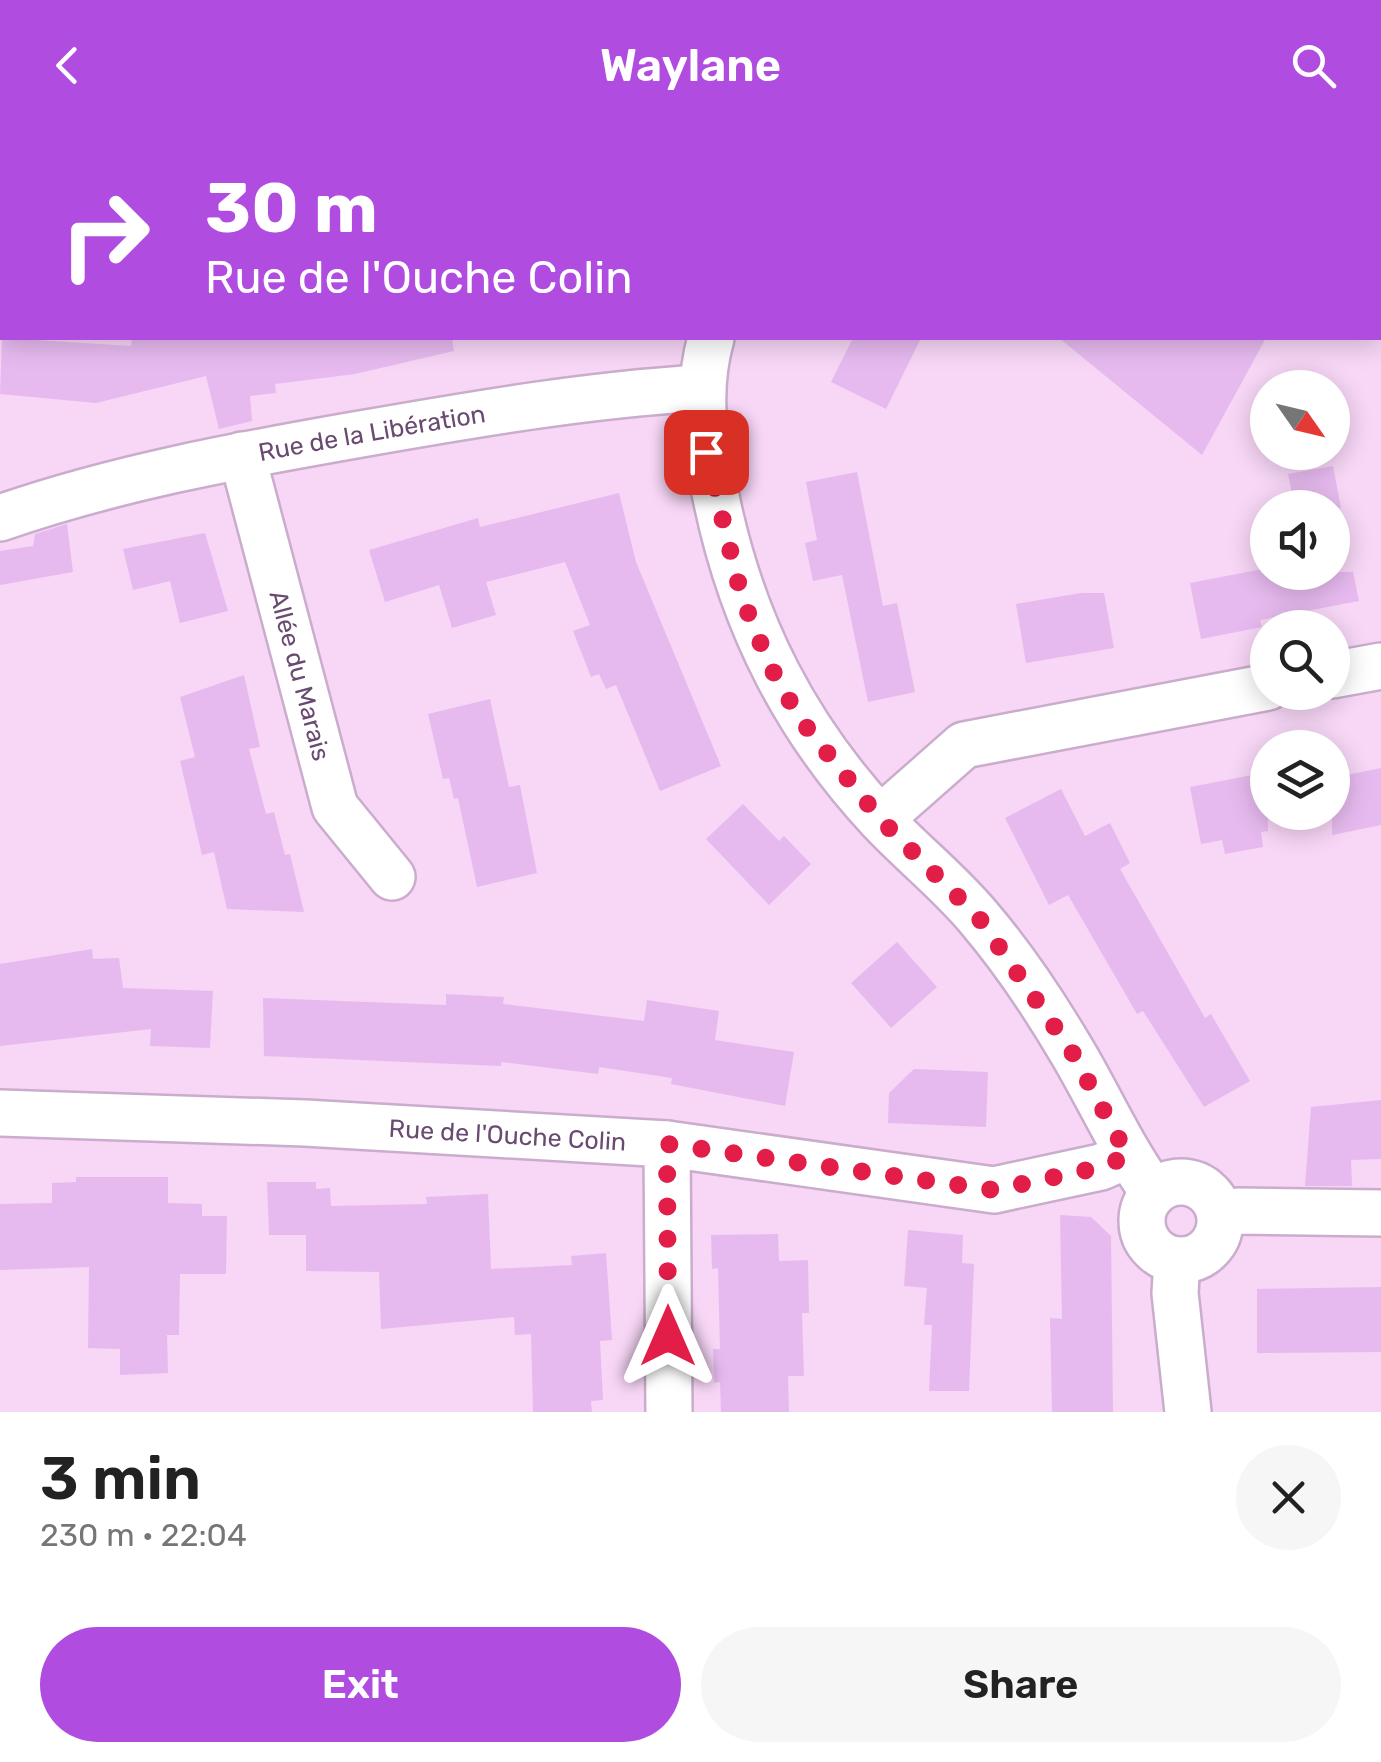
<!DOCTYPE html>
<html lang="en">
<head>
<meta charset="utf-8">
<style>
  :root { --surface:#fff; --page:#f6f6f6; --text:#222; --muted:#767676; --accent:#b04cdf }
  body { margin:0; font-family:Rubik,sans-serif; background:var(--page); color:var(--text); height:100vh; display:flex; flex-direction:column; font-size:38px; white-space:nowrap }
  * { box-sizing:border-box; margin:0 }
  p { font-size:32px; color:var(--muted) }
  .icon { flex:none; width:55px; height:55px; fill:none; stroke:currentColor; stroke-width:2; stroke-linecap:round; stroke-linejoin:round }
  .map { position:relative; height:1282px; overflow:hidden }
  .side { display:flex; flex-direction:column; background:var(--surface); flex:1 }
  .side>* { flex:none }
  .hud { position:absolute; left:0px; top:0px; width:1382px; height:210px; box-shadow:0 5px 25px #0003; background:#b04cdf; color:#fff; overflow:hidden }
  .needle { width:65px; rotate:124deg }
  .fabs { position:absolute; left:1250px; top:240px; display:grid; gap:20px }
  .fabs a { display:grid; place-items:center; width:100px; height:100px; border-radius:50%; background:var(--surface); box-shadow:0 5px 25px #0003; font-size:50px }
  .pin { position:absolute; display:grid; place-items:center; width:85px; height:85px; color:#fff; margin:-42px; border-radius:20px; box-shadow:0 5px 15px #0006 }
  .me { position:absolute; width:110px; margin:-55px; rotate:0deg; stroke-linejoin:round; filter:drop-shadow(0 0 8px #0008) }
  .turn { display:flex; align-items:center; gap:35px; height:210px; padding:0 40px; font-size:45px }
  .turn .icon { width:130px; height:130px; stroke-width:2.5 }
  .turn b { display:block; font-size:70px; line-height:85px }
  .round { display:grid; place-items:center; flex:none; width:105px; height:105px; border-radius:52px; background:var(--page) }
  .summary { display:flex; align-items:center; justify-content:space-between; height:170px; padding:0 40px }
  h1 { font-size:60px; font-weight:600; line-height:75px }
  .button { display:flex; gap:20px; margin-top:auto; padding:20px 40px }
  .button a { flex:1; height:115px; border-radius:60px; background:var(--accent); color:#fff; font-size:40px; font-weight:600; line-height:115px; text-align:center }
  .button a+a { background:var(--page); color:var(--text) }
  header { display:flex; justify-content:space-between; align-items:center; height:130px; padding:0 40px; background:var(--accent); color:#fff; font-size:45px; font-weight:600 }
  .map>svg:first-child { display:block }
</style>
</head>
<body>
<header><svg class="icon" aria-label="back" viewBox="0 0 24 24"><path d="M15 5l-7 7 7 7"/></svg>Waylane<svg class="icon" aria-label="search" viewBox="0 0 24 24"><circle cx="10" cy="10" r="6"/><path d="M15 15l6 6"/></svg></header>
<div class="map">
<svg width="1381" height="1282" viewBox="0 0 1381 1282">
  <rect width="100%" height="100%" fill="#fbe1f9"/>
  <path fill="#f7d6f6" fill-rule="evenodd" d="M 0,0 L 1381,0 L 1381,1282 L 0,1282 ZM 2,2 L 1380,2 L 1380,208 L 2,208 ZM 1268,258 L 1332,258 L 1332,322 L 1268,322 ZM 1268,378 L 1332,378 L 1332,442 L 1268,442 ZM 1268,498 L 1332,498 L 1332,562 L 1268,562 ZM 1268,618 L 1332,618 L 1332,682 L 1268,682 Z"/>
  <path fill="#e7baef" d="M 2,208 L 131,216 L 132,208 L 452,208 L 454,221 L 355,244 L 275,254 L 276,263 L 250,266 L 252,291 L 219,299 L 206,246 L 96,273 L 0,264 Z
    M 853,208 L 921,208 L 886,279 L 831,252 Z
    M 1059,208 L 1266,208 L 1202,325 Z
    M 1333,336 L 1341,378 L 1295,378 L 1288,344 Z
    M 857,342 L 883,476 L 897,473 L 915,562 L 868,572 L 842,445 L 813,451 L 805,413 L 817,410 L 806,352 Z
    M 619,363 L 636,432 L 721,636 L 660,661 L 616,555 L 606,559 L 599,544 L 591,547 L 573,501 L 590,495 L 565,432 L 486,452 L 496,485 L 452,498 L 439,455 L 385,472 L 369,420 L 478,388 L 480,397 Z
    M 67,394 L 73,442 L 0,455 L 0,421 L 33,416 L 35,404 Z
    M 205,403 L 228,481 L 180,493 L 170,451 L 133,460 L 123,419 Z
    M 1268,438 L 1268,442 L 1353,442 L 1359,471 L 1260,490 L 1262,497 L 1201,509 L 1190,453 Z
    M 1081,463 L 1104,463 L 1114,518 L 1026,533 L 1016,474 Z
    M 244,545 L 260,617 L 249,619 L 266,684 L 274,682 L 285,725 L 290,724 L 304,782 L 227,779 L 214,722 L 202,725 L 180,631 L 195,627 L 180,567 Z
    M 490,569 L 509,657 L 520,655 L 537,743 L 477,757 L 458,668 L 454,669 L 449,648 L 443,649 L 428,584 Z
    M 1381,638 L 1381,695 L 1332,705 L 1332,648 Z
    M 1268,642 L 1268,701 L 1261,702 L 1263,717 L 1225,724 L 1222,710 L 1201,714 L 1190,657 Z
    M 1061,659 L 1085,706 L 1110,693 L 1130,733 L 1120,739 L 1205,888 L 1211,884 L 1250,951 L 1204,977 L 1143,881 L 1137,884 L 1068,765 L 1049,775 L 1005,688 Z
    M 743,674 L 779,711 L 784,706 L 811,734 L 769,775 L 706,709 Z
    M 897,812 L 937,857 L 891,898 L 851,853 Z
    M 92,819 L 93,829 L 119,828 L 123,858 L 213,861 L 210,918 L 150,916 L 151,899 L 0,916 L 0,834 Z
    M 446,864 L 504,867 L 503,874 L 644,891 L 647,870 L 719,881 L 715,910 L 794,922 L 785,976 L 671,954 L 672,948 L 599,937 L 598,944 L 501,932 L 501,936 L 264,926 L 263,868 L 446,875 Z
    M 914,939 L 988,942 L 986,997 L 888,993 L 889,963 Z
    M 1381,970 L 1381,1029 L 1351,1030 L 1352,1056 L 1305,1056 L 1311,977 Z
    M 76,1047 L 168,1047 L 168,1073 L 202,1074 L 202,1086 L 227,1086 L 226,1144 L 180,1144 L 179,1205 L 167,1205 L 168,1243 L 120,1245 L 120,1219 L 88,1218 L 89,1137 L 0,1140 L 0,1074 L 52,1073 L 52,1053 L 76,1052 Z
    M 267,1052 L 316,1052 L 316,1059 L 330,1058 L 331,1076 L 427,1074 L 426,1067 L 488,1064 L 491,1139 L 572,1135 L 571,1126 L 606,1123 L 612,1210 L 600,1211 L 603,1270 L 591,1271 L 592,1282 L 533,1282 L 531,1204 L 515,1205 L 514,1187 L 381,1199 L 379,1142 L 306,1141 L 306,1105 L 269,1105 Z
    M 1060,1085 L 1091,1087 L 1111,1106 L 1113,1282 L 1052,1282 L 1050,1188 L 1062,1189 Z
    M 908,1100 L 963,1105 L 962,1133 L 974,1134 L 969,1261 L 929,1261 L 932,1195 L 924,1195 L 927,1158 L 904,1156 Z
    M 778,1104 L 779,1131 L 808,1130 L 809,1183 L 802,1183 L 804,1246 L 788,1246 L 789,1282 L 721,1282 L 720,1252 L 714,1253 L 713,1219 L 720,1219 L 718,1138 L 712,1139 L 711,1105 Z
    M 1381,1157 L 1381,1222 L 1257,1223 L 1257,1159 Z"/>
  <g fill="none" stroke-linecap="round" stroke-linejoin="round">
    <defs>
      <g id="street">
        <path d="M 813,2 L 815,0"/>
        <path d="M 711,208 C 695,264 705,316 717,372 C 743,495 796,599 882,691 C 913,724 950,753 979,788 C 1013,828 1047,879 1074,925 C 1101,971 1122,1019 1154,1063"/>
        <path id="s1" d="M 242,325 L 335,677 L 392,747"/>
        <path id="s2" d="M 0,388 C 115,348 235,326 355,305 C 469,285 585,265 701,258"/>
        <path d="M 1332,545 L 1381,536"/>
        <path d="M 880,689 L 964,615 L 1268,557"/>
        <path id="s3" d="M 0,983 L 305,993 L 667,1014 L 994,1060 L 1101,1037 L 1128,1025"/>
        <path d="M 667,1014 L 669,1282"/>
        <circle cx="1181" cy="1091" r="39"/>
        <path d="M 1221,1085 L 1238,1081 L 1381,1083"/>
        <path d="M 1177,1130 L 1175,1163 L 1188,1282"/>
      </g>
    </defs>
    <use href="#street" stroke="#caaccd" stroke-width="50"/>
    <use href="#street" stroke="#fff" stroke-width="45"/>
  </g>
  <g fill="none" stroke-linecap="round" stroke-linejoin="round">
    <path stroke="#e11d48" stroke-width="18" stroke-dasharray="0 32.4" d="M 668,1206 L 667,1014 L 994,1060 L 1101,1037 L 1128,1026 L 1072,922 L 979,788 L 880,689 L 800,589 L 770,536 L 742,468 L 706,322"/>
  </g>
  <g text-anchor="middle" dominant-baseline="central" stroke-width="8" stroke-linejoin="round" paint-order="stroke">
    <g font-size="25" fill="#694a71" stroke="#fee7fd">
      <text stroke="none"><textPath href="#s2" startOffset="382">Rue de la Libération</textPath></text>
      <text stroke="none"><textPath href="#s1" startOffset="228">Allée du Marais</textPath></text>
      <text stroke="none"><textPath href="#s3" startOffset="508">Rue de l'Ouche Colin</textPath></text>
    </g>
  </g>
</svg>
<div class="fabs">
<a><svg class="needle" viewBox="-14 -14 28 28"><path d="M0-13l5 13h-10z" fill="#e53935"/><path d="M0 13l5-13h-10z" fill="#767676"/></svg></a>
<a><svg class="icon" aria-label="sound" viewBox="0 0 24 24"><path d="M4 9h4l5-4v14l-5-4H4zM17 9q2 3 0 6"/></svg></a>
<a><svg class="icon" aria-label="search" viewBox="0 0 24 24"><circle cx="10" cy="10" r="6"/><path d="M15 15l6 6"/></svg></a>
<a><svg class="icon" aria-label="layers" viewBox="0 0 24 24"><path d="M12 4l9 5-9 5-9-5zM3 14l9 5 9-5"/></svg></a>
</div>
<div class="pin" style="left:706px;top:322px;background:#d93025"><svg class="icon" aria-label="arrive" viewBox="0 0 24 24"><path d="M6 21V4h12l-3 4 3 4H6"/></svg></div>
<svg class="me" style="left:668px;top:1206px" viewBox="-20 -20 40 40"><path d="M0-17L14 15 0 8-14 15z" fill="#e11d48" stroke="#fff" stroke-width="4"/></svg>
<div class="hud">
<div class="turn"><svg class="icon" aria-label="right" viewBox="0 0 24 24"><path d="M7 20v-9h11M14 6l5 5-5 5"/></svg><div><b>30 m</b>Rue de l'Ouche Colin</div></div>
</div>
</div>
<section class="side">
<div class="summary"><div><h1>3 min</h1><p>230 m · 22:04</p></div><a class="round"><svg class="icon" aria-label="close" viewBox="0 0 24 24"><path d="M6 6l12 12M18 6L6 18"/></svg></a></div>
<div class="button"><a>Exit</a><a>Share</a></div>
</section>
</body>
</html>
